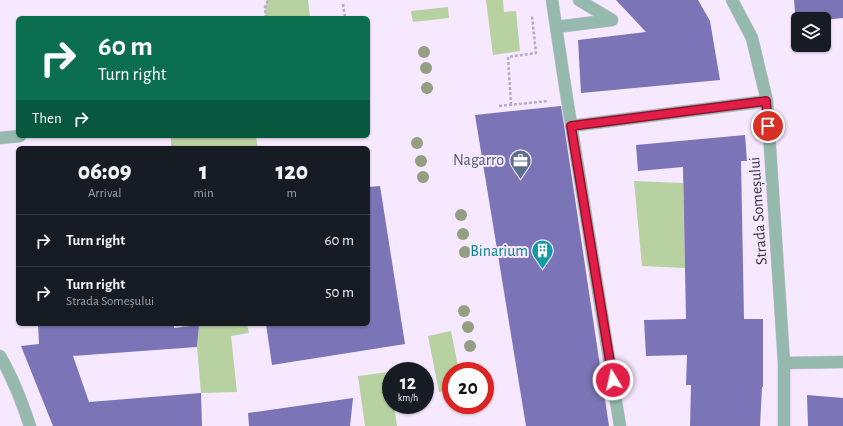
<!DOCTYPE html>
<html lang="en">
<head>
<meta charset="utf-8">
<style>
  :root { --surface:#171b24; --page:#242831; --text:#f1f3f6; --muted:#9ea1a6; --line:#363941 }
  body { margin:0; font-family:"Alegreya Sans",sans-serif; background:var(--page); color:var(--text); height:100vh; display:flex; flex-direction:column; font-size:15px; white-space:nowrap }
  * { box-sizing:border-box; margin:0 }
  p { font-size:13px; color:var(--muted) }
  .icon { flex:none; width:22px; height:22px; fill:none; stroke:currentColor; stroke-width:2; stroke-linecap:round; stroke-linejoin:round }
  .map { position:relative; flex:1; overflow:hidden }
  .drawer { position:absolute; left:16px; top:146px; width:354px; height:180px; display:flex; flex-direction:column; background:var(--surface); border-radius:6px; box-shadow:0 1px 3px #0004 }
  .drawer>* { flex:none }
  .hud { position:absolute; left:16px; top:16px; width:354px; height:122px; border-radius:6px; box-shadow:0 1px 3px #0004; background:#0b6e4f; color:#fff; overflow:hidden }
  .fabs { position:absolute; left:791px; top:12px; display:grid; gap:8px }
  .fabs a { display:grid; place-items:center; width:40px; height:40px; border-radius:6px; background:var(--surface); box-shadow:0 1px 3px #0004; font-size:20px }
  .speed { position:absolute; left:382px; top:362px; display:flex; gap:8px; font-size:20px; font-weight:700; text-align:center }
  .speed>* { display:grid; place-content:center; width:52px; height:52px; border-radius:50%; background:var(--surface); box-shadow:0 1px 3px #0004; line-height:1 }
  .speed small { font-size:10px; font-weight:400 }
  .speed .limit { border:6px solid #d22; background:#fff; color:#111 }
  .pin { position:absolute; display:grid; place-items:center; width:34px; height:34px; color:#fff; margin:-17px; border:2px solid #fff; border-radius:50%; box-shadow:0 1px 4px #0007 }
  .me { position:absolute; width:44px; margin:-22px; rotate:351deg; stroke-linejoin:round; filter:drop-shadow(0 0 3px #0008) }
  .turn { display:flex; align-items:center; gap:14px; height:84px; padding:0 16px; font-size:18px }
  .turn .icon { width:52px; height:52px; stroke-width:2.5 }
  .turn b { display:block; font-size:28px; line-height:34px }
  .then { display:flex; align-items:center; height:38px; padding:0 16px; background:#0003; gap:8px; font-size:15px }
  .eta { display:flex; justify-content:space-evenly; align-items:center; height:68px; text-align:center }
  .eta b { font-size:24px; font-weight:800; line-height:28px }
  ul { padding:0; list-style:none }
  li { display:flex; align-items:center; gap:12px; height:52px; padding:0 16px; border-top:1px solid var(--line) }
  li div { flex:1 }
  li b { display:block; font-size:15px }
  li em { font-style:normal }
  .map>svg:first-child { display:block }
</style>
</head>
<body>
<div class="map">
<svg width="843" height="426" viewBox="0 0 843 426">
  <rect width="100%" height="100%" fill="#f6e8fe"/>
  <path fill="#b8d1a1" d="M 268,0 L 308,0 L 310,18 L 266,18 L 265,7 Z
    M 486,0 L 503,0 L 504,12 L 516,11 L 520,51 L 493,55 Z
    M 448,7 L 449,18 L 413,22 L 411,11 Z
    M 171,136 L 256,136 L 258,148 L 171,148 Z
    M 634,181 L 683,183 L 685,268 L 642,266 Z
    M 182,324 L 247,324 L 249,333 L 231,336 L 237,392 L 201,393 L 197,347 L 199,325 L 182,327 Z
    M 451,331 L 459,371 L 451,371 L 451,390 L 439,392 L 428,336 Z
    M 389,372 L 391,384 L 391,405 L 394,405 L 397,426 L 365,426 L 358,376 Z"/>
  <path fill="#7b74b6" d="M 616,0 L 698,0 L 710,21 L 720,80 L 581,93 L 578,40 L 646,32 Z
    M 794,0 L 843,0 L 843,18 L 824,20 L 824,19 L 798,19 L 798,45 L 823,45 L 823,46 L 798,48 Z
    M 561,106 L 564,125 L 609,426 L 526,426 L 475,115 Z
    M 745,135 L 747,161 L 741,161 L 744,319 L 763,319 L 763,387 L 762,387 L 760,426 L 690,426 L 691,385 L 686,385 L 687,355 L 646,356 L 644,320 L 686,319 L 683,167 L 638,171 L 636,145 Z
    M 380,186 L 405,344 L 272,365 L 266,324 L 368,324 L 368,187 Z
    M 38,324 L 174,324 L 174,328 L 199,325 L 197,347 L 73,356 L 89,402 L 201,393 L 202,426 L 53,426 L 21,346 L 39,344 Z
    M 807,395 L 843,398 L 843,426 L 808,426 Z
    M 353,398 L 350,426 L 249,426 L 248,413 Z"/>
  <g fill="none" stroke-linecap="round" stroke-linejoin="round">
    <defs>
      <path id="service" d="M 552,0 L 567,99 L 620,426
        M 556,27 L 612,20 L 579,0
        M 571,126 L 767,101
        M 0,138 L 20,136"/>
      <path id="minor" d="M 0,356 C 13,378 22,402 30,426
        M 784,426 L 784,363"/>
      <path id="tertiary" d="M 732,0 L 752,38 L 767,101 L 784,363 L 843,362"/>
    </defs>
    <use href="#service" stroke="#d0c4d7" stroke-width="13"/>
    <use href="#minor" stroke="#d0c4d7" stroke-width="13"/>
    <use href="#tertiary" stroke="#d0c4d7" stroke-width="13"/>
    <path stroke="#b6acbd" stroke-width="2.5" stroke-dasharray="3 2" stroke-linecap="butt" d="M 343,4 L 345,18
      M 266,18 L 265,7 L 268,0
      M 511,105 L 508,57 L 536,53 L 532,16
      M 499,106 L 548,101"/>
    <use href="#service" stroke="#95baad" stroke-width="12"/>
    <use href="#minor" stroke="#95baad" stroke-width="12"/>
    <use href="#tertiary" stroke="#95baad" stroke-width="12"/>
  </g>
  <g fill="#949e82">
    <circle cx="424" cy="52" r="6"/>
    <circle cx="426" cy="68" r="6"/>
    <circle cx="427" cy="88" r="6"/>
    <circle cx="417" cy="143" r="6"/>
    <circle cx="421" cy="161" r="6"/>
    <circle cx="423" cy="177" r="6"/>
    <circle cx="461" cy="215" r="6"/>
    <circle cx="463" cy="234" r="6"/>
    <circle cx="465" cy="252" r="6"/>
    <circle cx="464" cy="311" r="6"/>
    <circle cx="468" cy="327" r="6"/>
    <circle cx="470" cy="346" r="6"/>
  </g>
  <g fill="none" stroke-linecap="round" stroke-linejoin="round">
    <defs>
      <path id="route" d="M 613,380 L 571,126 L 766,101 L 768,126"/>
    </defs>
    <use href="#route" stroke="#92132f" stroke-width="10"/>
    <use href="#route" stroke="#e11d48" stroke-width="7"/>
  </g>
  <defs>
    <symbol id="office-pin" viewBox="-11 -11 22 30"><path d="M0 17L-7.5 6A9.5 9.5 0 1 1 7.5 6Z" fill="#5c6f8a" stroke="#f6e8fe"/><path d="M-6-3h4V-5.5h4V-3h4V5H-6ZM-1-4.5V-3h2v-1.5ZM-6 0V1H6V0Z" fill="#fff"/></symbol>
    <symbol id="building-pin" viewBox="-11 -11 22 30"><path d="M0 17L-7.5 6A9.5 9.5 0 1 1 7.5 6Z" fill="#0f9aa8" stroke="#f6e8fe"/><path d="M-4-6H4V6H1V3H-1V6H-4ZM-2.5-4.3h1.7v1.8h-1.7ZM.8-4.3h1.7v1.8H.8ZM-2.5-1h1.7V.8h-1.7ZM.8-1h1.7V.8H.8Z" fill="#fff"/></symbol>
  </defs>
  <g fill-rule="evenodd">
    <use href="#office-pin" x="508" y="148" width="25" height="34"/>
    <use href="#building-pin" x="530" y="238" width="25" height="34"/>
  </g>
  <g text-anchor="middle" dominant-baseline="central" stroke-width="4" stroke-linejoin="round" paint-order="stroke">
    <g font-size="16" fill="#4e5e75" stroke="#f6e8fe" text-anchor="end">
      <text x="504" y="160">Nagarro</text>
    </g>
    <g font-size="16" fill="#39343c" stroke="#f6e8fe">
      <text transform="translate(758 211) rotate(-94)">Strada Someșului</text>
    </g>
    <g font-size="16" fill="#0d838f" stroke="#f6e8fe" text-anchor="end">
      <text x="528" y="251">Binarium</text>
    </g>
  </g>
</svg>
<div class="fabs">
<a><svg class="icon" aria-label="layers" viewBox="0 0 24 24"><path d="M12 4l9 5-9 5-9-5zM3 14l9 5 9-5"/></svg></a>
</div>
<div class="speed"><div>12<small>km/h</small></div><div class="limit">20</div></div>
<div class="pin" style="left:768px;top:126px;background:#d93025"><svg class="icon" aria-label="arrive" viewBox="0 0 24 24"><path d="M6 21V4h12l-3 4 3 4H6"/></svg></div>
<svg class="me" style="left:613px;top:380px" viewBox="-20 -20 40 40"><circle r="17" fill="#e11d48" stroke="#fff" stroke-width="3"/><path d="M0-11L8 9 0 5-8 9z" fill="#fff"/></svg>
<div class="hud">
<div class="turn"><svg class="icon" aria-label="right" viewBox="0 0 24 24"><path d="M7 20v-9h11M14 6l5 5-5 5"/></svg><div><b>60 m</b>Turn right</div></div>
<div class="then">Then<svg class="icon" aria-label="right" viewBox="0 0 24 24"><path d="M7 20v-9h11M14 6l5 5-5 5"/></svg></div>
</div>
<section class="drawer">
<div class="eta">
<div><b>06:09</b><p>Arrival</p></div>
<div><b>1</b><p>min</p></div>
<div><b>120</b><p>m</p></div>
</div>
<ul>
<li><svg class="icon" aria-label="right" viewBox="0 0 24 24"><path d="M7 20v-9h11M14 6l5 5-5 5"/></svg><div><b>Turn right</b></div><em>60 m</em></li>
<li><svg class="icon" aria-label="right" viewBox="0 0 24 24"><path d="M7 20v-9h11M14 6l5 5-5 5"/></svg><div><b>Turn right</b><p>Strada Someșului</p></div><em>50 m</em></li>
</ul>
</section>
</div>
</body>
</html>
